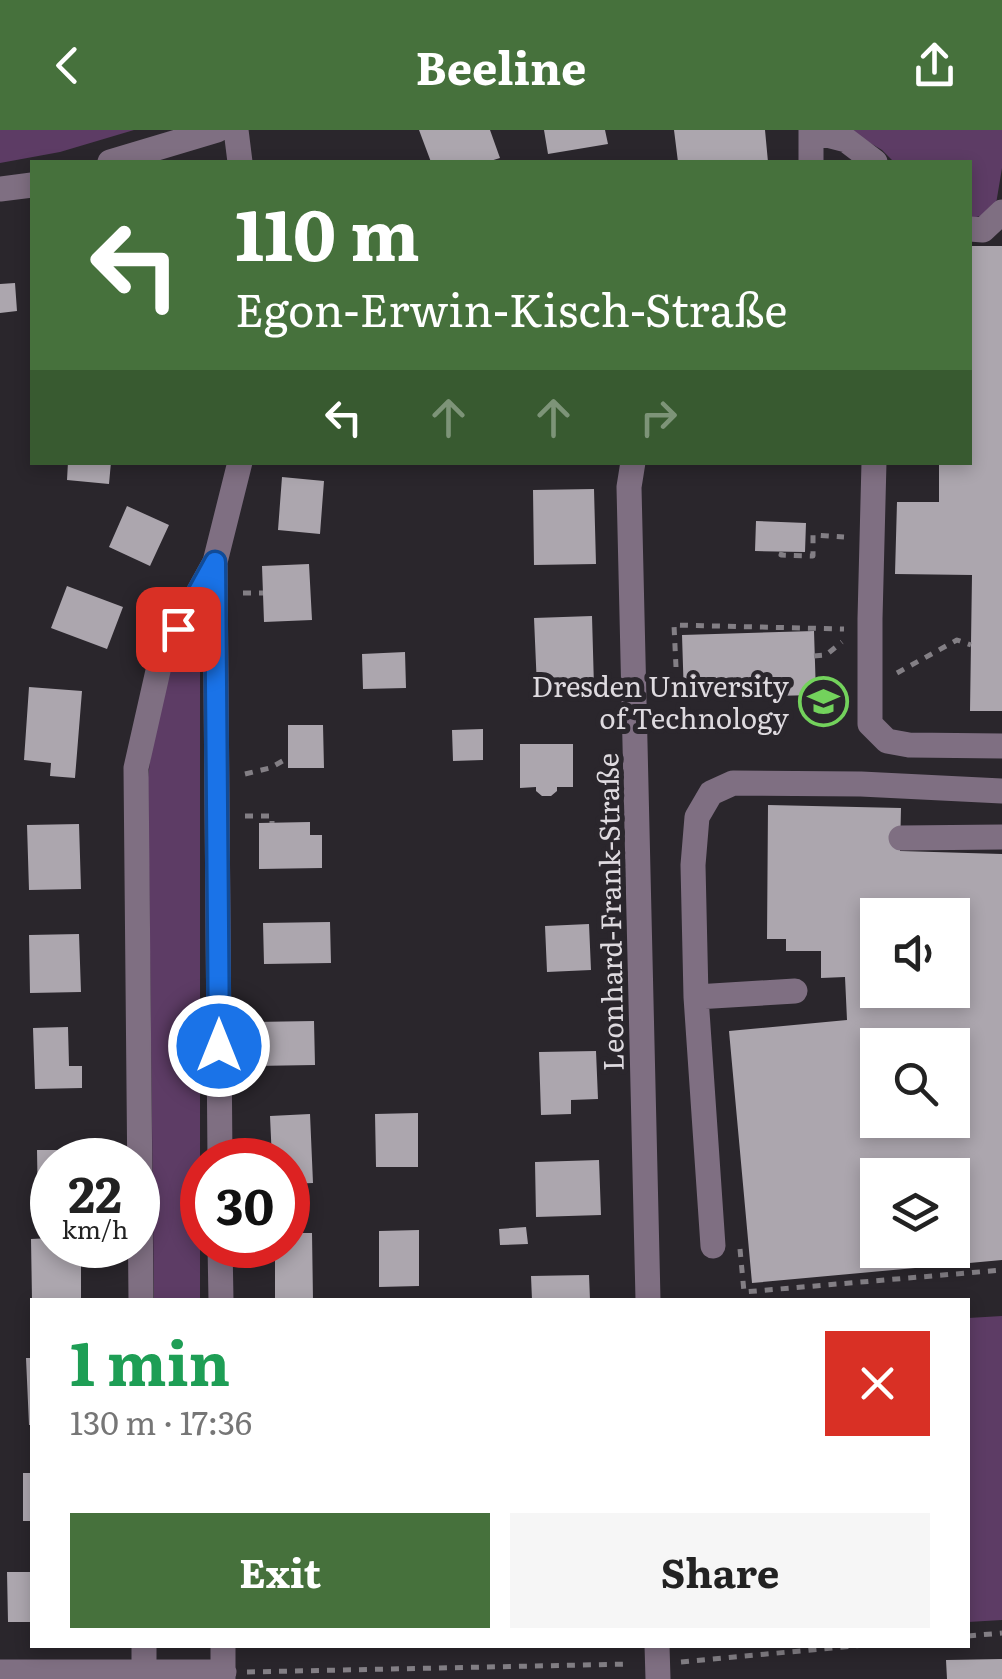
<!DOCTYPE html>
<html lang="en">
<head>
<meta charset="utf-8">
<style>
  :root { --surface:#fff; --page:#f6f6f6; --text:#222; --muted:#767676; --accent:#46713c }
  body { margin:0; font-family:Literata,serif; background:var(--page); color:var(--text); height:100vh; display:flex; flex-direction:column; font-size:38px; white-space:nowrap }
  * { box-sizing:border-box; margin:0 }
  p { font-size:32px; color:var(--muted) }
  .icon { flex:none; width:55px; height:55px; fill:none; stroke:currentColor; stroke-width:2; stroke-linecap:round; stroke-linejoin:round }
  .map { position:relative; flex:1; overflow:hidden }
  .sheet { position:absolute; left:30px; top:1168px; width:940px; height:350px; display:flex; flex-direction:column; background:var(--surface); border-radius:0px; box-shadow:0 5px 15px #0003 }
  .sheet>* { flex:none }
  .top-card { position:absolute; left:30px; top:30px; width:942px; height:305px; border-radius:0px; box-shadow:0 5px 15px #0003; background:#46713c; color:#fff; overflow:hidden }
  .fabs { position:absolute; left:860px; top:768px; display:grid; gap:20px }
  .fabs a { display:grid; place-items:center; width:110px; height:110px; border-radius:0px; background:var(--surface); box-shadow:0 5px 15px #0003; font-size:50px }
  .speed { position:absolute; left:30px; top:1008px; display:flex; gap:20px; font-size:50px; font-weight:700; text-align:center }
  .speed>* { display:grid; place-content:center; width:130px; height:130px; border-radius:50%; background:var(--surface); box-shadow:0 5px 15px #0003; line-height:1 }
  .speed small { font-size:25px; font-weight:400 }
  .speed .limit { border:15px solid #d22; background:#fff; color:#111 }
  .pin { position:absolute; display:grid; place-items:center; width:85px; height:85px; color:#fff; margin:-42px; border-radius:20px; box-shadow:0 5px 15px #0006 }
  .me { position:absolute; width:110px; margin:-55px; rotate:0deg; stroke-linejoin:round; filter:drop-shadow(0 0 8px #0008) }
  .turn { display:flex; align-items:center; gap:35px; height:210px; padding:0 40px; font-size:45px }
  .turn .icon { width:130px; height:130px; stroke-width:2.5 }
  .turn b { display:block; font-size:70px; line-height:85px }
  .lanes { display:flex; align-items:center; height:95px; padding:0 40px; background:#0003; justify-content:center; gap:50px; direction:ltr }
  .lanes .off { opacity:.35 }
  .round { display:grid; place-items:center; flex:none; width:105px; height:105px; border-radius:0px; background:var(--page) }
  .head { display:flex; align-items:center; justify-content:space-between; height:170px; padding:0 40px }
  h1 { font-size:60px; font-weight:700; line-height:75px; color:#1e9e55 }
  .primary-button { display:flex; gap:20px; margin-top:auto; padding:20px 40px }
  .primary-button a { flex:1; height:115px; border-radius:0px; background:var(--accent); color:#fff; font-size:40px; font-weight:700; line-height:115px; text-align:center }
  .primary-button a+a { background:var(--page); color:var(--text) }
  header { display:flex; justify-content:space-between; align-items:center; height:130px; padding:0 40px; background:var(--accent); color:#fff; font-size:45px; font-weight:700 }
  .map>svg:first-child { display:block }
</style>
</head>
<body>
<header><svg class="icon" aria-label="back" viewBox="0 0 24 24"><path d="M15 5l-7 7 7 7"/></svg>Beeline<svg class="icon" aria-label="share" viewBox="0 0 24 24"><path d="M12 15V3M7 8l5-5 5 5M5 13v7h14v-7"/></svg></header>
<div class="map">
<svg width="1002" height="1549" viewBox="0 0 1002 1549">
  <rect width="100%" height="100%" fill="#2a262c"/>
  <path fill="#5d3c65" d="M 0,0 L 134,0 L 60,22 L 0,33 Z
    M 848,0 L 1002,0 L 1002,38 L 996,74 L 983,85 L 970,89 L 970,32 L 894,32 L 882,20 Z
    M 190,492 L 197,492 L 200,503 L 200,1170 L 154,1170 L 148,648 L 155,591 L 165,541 Z
    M 1002,1186 L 1002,1490 L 968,1492 L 968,1188 Z"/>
  <path fill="#aca6ae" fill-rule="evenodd" d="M 419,0 L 490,0 L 500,28 L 487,32 L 431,32 Z
    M 544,0 L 605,0 L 608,14 L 548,24 Z
    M 674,0 L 765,0 L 768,32 L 678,32 Z
    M 970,116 L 1002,116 L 1002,581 L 970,581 L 972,445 L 895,444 L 897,372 L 939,372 L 939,332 L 970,332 Z
    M 15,153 L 17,181 L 0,183 L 0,154 Z
    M 68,332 L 111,332 L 109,354 L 67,350 Z
    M 282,347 L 324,351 L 320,404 L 278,400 Z
    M 594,359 L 596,434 L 534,435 L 533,360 Z
    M 127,376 L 169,395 L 150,436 L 109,417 Z
    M 756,391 L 806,393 L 805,422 L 755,421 Z
    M 309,434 L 312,490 L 264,492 L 262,436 Z
    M 67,456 L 123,477 L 107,519 L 51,498 Z
    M 592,486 L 594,557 L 537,558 L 534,488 Z
    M 814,501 L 816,565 L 684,568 L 682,505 Z
    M 405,522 L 406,558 L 363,559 L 362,524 Z
    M 29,557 L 82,561 L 75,648 L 50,646 L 51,633 L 24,630 Z
    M 288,595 L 323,595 L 324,638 L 288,638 Z
    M 483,599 L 483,630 L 453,631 L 452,600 Z
    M 520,614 L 573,614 L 573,657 L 557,657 L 557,661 L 551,666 L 542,666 L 536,661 L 536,657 L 520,658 Z
    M 768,675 L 901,678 L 900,721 L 1002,724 L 1002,1130 L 752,1153 L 729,901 L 847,890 L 845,847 L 821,848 L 821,821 L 786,821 L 786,809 L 767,809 ZM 878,785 L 952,785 L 952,860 L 878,860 ZM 878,915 L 952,915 L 952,990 L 878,990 ZM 878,1045 L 952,1045 L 952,1120 L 878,1120 Z
    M 310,692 L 310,705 L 322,705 L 322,738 L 259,739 L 259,693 Z
    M 79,694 L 81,759 L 29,760 L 27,695 Z
    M 330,792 L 331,833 L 264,834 L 263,793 Z
    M 589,794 L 591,840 L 547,842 L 545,796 Z
    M 79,804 L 81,862 L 30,863 L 29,805 Z
    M 314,891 L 315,935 L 252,936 L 251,892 Z
    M 68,897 L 69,936 L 82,936 L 82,958 L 35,959 L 33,898 Z
    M 596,921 L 598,969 L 571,970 L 571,984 L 541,985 L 539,922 Z
    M 418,983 L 418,1037 L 376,1037 L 375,984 Z
    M 310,984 L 313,1053 L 288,1054 L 288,1030 L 272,1030 L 270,986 Z
    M 37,1020 L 71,1020 L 72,1030 L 52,1030 L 52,1080 L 38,1080 Z
    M 599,1030 L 601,1085 L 536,1087 L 535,1032 Z
    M 526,1097 L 528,1114 L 500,1115 L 499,1099 Z
    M 419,1100 L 419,1156 L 379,1157 L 379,1101 Z
    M 288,1103 L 312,1103 L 313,1170 L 275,1170 L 275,1115 L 288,1115 Z
    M 52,1108 L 52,1115 L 81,1115 L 81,1170 L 32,1170 L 31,1109 Z
    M 589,1145 L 590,1170 L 532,1170 L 531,1146 Z
    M 26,1228 L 32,1228 L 32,1295 L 29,1295 Z
    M 23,1343 L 32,1343 L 32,1391 L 23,1391 Z
    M 7,1442 L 32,1442 L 32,1492 L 8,1492 Z
    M 1002,1529 L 1002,1549 L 947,1549 L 946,1530 Z"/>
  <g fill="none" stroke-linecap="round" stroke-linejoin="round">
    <path stroke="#837f85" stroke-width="5" stroke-dasharray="8 8" stroke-linecap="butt" d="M 782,422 L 781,425 L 813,426 L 813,405 L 844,407
      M 243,463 L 263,463
      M 814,526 L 826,525 L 842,512
      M 676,537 L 674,495 L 844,499
      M 897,543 L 957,510 L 971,515
      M 245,644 L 270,638 L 288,628
      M 245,686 L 272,686 L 272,693
      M 740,1119 L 744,1162 L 1002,1140
      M 243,1127 L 275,1125
      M 968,1506 L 1002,1503
      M 681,1532 L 864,1515
      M 247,1542 L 630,1534"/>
    <path stroke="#7f6f82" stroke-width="25" d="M 236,0 L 240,32
      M 811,0 L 811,32
      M 811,1 L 846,10 L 875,32
      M 110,32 L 217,0
      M 0,59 L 32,55
      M 970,99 L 983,100 L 1002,82
      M 633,332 L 629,357 L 648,1170
      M 874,332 L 870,489 L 870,594 L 887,611 L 909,615 L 1002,616
      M 215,435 L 220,1030
      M 901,708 L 1002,707
      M 795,861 L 696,867 L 693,735 L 697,687 L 711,663 L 733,653 L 861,654 L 1002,661
      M 696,867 L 713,1116
      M 220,1115 L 221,1170
      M 141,1170 L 136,638 L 160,532 L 215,432 L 240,332
      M 144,1515 L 144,1541
      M 223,1515 L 223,1549
      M 657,1515 L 658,1549
      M 0,1542 L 224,1542"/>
  </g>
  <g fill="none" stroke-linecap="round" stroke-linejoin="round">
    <defs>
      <path id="route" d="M 178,499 L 215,432 L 219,916"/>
    </defs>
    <use href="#route" stroke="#114b97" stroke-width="25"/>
    <use href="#route" stroke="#1a73e8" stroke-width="18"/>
  </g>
  <defs>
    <symbol id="university-ring" viewBox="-11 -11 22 22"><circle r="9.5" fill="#2a262c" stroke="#73d25c" stroke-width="1.5"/><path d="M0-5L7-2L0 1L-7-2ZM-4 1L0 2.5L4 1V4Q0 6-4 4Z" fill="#73d25c"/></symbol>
  </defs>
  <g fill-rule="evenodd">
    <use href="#university-ring" x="796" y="544" width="55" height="55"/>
  </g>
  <g text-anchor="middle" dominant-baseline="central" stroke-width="10" stroke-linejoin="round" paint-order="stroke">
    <g font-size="28" fill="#dedadf" stroke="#2a262c" text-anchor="end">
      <text x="789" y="555">Dresden University<tspan x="789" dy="32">of Technology</tspan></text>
    </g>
    <g font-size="28" fill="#dedadf" stroke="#2a262c">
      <text transform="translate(609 782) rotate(-91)">Leonhard-Frank-Straße</text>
    </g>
  </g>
</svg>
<div class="fabs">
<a><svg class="icon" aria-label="sound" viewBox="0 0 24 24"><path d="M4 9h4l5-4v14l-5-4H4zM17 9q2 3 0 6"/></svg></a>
<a><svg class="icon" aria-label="search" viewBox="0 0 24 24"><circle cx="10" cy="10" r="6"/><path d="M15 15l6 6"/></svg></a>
<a><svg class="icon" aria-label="layers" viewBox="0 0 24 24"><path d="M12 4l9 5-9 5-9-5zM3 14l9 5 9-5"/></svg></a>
</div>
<div class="speed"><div>22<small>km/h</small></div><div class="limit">30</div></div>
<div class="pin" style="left:178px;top:499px;background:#d93025"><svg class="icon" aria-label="arrive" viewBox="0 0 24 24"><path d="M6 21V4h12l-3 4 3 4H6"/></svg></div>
<svg class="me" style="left:219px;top:916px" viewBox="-20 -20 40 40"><circle r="17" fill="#1a73e8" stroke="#fff" stroke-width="3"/><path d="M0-11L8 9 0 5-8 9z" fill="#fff"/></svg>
<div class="top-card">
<div class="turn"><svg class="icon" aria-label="left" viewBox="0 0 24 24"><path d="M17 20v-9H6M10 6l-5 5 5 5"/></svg><div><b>110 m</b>Egon-Erwin-Kisch-Straße</div></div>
<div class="lanes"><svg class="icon" aria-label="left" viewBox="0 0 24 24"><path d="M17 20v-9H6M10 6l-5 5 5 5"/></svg><svg class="icon off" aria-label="ahead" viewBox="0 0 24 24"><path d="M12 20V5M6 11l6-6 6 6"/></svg><svg class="icon off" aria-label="ahead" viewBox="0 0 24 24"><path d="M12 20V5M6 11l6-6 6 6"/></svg><svg class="icon off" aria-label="right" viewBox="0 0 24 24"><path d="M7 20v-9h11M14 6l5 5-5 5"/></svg></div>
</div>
<section class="sheet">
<div class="head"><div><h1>1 min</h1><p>130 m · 17:36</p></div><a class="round" style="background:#d93025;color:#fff"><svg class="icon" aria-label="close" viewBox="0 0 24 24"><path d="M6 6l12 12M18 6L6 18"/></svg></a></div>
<div class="primary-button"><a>Exit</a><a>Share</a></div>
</section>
</div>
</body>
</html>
